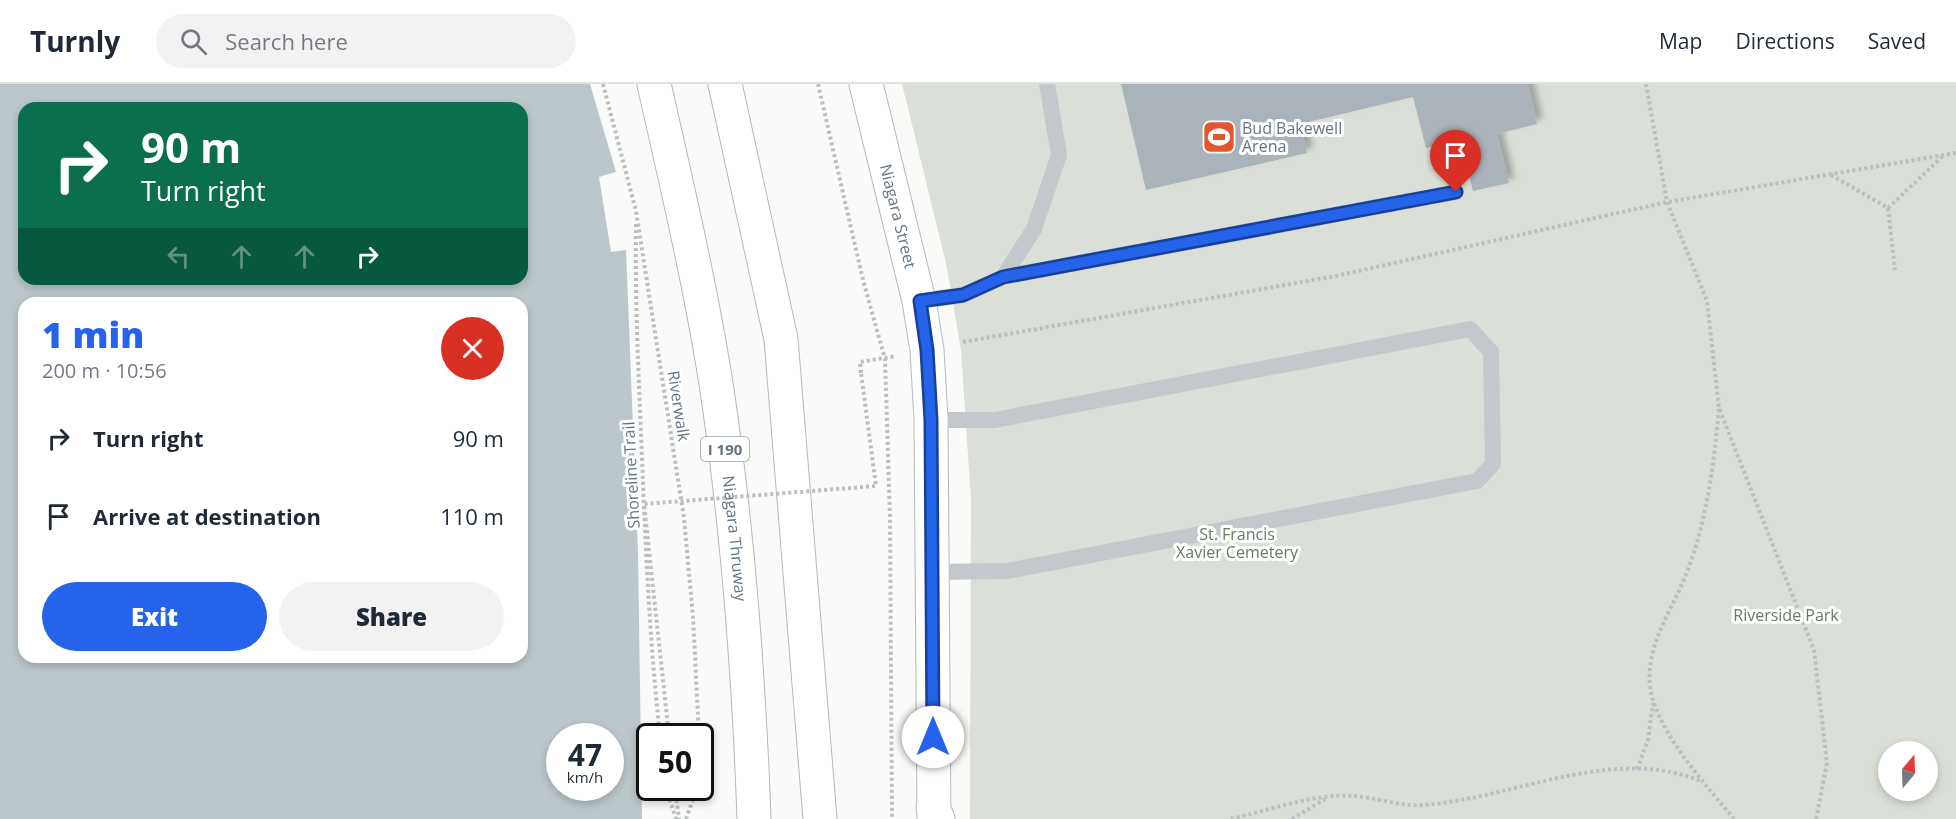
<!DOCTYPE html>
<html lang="en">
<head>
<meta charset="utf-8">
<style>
  :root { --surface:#fff; --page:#f2f2f3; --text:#1f2937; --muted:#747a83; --line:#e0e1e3; --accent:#2563eb }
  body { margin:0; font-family:"Open Sans",sans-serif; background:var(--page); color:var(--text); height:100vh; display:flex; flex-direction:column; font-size:22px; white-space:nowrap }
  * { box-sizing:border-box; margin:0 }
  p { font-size:20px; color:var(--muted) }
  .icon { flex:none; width:33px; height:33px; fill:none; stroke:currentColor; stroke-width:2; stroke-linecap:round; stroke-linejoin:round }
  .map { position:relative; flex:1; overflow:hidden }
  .drawer { position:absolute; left:18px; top:213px; width:510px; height:366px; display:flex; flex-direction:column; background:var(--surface); border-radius:18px; box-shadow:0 3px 9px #0003 }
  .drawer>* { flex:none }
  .guide { position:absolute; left:18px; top:18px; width:510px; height:183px; border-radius:18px; box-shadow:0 3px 9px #0003; background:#0b6e4f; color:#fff; overflow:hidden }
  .needle { width:39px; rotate:19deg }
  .tools { position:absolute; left:1878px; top:657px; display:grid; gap:12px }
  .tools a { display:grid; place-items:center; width:60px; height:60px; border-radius:50%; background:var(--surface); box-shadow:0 3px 9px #0003; font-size:30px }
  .speed { position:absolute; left:546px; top:639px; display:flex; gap:12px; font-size:30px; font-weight:700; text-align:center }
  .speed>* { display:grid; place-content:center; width:78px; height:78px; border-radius:50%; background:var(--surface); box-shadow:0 3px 9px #0003; line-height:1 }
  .speed small { font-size:15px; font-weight:400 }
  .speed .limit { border:3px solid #111; border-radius:9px; background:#fff; color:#111 }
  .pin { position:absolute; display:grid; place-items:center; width:51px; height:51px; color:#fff; margin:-62px -26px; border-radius:50% 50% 50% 0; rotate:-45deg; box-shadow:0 0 6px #0007 }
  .pin .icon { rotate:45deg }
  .me { position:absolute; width:66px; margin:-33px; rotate:0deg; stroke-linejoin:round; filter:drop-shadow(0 0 4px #0008) }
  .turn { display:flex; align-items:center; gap:21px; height:126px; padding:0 24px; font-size:27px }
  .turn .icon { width:78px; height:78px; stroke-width:2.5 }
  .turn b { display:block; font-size:42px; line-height:51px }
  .lanes { display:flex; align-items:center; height:57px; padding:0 24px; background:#0003; justify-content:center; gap:30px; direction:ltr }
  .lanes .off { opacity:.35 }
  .round { display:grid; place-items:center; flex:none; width:63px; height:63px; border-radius:32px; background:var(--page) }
  .headline { display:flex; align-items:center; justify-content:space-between; height:102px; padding:0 24px }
  h1 { font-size:36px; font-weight:800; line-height:45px; color:var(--accent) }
  .primary-button { display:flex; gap:12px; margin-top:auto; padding:12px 24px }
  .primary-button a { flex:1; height:69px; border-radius:36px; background:var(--accent); color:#fff; font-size:24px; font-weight:800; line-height:69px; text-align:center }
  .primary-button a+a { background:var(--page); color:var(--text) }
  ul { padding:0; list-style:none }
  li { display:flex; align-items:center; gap:18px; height:78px; padding:0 24px }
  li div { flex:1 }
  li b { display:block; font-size:22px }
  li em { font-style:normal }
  header { display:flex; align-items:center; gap:36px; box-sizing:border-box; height:84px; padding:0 30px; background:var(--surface); border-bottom:2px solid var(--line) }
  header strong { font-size:28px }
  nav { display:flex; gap:33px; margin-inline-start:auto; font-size:21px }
  .search { width:420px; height:54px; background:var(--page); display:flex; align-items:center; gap:15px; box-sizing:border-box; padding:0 21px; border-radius:33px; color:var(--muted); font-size:22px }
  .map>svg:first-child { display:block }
</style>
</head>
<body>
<header>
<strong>Turnly</strong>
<div class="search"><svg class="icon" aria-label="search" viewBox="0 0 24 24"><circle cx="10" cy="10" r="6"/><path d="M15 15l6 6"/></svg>Search here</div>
<nav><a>Map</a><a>Directions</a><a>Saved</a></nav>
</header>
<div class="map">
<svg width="1956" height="735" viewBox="0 0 1956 735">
  <defs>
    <filter id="shadow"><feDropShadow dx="5.5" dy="-5.5" stdDeviation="3" flood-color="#0004"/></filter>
  </defs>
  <rect width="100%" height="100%" fill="#fafaf8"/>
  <path fill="#dadfd7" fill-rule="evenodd" d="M 902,0 L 1956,0 L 1956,735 L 970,735 L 971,416 L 961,266 L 946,179 ZM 1888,668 L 1928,668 L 1928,706 L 1888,706 Z"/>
  <path fill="#bbc7cb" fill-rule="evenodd" d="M 0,0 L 590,0 L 616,88 L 599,93 L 611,168 L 626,166 L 638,469 L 642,735 L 0,735 ZM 24,24 L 522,24 L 522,195 L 24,195 ZM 24,219 L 522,219 L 522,573 L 24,573 ZM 560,652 L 610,652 L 610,704 L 560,704 Z"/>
  <path fill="#aab3b9" filter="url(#shadow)" d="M 1121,0 L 1528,0 L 1537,40 L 1497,50 L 1509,99 L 1473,107 L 1460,56 L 1426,64 L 1413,13 L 1300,40 L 1307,69 L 1146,106 Z"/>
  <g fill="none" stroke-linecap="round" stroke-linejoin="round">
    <defs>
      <g id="secondary">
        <path id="s1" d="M 866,0 L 919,217 L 927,266 L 931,336 L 934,735"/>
      </g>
      <g id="highway">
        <path id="s2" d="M 654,0 C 677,102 701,203 717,306 C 738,448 749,592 754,735"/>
        <path d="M 725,0 L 781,255 L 820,735"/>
        <path d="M 933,724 L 938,735"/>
      </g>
    </defs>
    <use href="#secondary" stroke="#b3babf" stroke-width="35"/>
    <use href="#highway" stroke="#b4b9bd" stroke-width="35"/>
    <path stroke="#bbbfc2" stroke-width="4" stroke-dasharray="3 3" stroke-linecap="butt" d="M 603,0 L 636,127 L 684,434 L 693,533 L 699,652
      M 818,0 L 863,196 L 885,275 L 890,433 L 892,735
      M 1646,0 L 1667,118 L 1707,217 L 1719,324 L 1814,566 L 1827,679 L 1816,735
      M 1831,91 L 1888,124 L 1895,186
      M 1888,124 L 1944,71
      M 636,140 C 635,210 638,279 641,349 C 645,450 649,552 660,652
      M 963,258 L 1336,192 L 1667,118 L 1956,69
      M 861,289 L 860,278 L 896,272
      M 1719,325 C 1715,368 1710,410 1699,451 C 1694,470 1687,489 1679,507 C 1662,542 1640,579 1654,619 C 1668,660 1707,702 1734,735
      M 700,683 L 700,692
      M 1637,685 L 1648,656 L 1653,619
      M 666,704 L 676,735
      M 675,704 L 679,735
      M 686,735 L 697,704
      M 1231,735 C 1266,727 1316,709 1352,712 C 1374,713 1403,723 1424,721 C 1516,714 1613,660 1703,698
      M 1292,735 L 1325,715"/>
    <path stroke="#c3c8cc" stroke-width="16" d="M 1003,193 L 1456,108
      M 919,217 L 963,211 L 1003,193 L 1034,145 L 1059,71 L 1047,0
      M 931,336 L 995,336 L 1470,245 L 1491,268 L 1493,380 L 1477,397 L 1007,487 L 933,488"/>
    <use href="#secondary" stroke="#fff" stroke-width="33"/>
    <use href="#highway" stroke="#fff" stroke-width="33"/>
    <path stroke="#bbbfc2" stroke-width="4" stroke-dasharray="3 3" stroke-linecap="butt" d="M 669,652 L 644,420 L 876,402 L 861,289"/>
  </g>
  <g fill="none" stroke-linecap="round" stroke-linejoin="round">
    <defs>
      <path id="route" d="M 933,653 L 931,336 L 927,266 L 920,217 L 963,211 L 1003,193 L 1456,108"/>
    </defs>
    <use href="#route" stroke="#184099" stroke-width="15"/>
    <use href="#route" stroke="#2563eb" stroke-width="10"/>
  </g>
  <defs>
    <symbol id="stadium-square" viewBox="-11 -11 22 22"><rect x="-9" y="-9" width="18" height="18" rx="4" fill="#e4572e" stroke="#fff"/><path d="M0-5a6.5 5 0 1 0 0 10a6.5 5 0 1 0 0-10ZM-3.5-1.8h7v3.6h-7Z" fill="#fff"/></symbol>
  </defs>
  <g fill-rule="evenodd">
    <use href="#stadium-square" x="1200" y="34" width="38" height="38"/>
  </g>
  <g text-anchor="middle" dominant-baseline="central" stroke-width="6" stroke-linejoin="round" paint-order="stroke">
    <rect fill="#fff" stroke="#939fa8" stroke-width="1.5" x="701" y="353" width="48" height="24" rx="4.5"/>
    <g font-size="15" font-weight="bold" fill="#657683">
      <text x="725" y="365">I 190</text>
    </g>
    <g font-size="16" fill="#657683" stroke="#fff" text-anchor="start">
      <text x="1242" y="44">Bud Bakewell<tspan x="1242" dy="18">Arena</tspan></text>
    </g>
    <g font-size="16" fill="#657683" stroke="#fff">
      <text stroke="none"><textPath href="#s1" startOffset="136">Niagara Street</textPath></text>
      <text transform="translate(679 322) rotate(81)">Riverwalk</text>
      <text transform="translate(631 391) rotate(-93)">Shoreline Trail</text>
      <text stroke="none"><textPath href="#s2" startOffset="462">Niagara Thruway</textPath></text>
    </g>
    <g font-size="16" fill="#687a64" stroke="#fff">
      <text x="1237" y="450">St. Francis<tspan x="1237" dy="18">Xavier Cemetery</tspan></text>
      <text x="1786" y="531">Riverside Park</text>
    </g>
  </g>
</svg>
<div class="tools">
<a><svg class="needle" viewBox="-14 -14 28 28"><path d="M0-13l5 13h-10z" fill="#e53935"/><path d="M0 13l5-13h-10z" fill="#747a83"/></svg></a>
</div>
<div class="speed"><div>47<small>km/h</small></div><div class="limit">50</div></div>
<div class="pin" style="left:1456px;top:108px;background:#d93025"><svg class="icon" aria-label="arrive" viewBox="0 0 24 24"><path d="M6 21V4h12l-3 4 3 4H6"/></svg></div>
<svg class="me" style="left:933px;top:653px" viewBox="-20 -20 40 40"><circle r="19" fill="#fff"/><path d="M0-13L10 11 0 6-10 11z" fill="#2563eb"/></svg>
<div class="guide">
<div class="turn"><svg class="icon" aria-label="right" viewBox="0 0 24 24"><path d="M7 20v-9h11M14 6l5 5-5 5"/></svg><div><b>90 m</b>Turn right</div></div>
<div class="lanes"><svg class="icon off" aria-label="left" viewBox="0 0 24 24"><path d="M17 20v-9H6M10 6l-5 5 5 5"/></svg><svg class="icon off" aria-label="ahead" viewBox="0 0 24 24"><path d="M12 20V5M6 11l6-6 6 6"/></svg><svg class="icon off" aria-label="ahead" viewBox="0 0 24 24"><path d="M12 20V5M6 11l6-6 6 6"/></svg><svg class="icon" aria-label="right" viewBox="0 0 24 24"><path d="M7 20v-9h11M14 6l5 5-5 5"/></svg></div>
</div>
<section class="drawer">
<div class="headline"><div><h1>1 min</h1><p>200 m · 10:56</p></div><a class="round" style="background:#d93025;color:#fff"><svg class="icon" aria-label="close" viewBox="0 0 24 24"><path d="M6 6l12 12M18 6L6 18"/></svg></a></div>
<ul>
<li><svg class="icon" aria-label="right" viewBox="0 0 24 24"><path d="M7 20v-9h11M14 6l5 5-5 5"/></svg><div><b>Turn right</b></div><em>90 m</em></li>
<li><svg class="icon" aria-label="arrive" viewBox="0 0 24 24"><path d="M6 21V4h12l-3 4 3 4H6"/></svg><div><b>Arrive at destination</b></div><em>110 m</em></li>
</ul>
<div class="primary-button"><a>Exit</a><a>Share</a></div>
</section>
</div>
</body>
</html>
